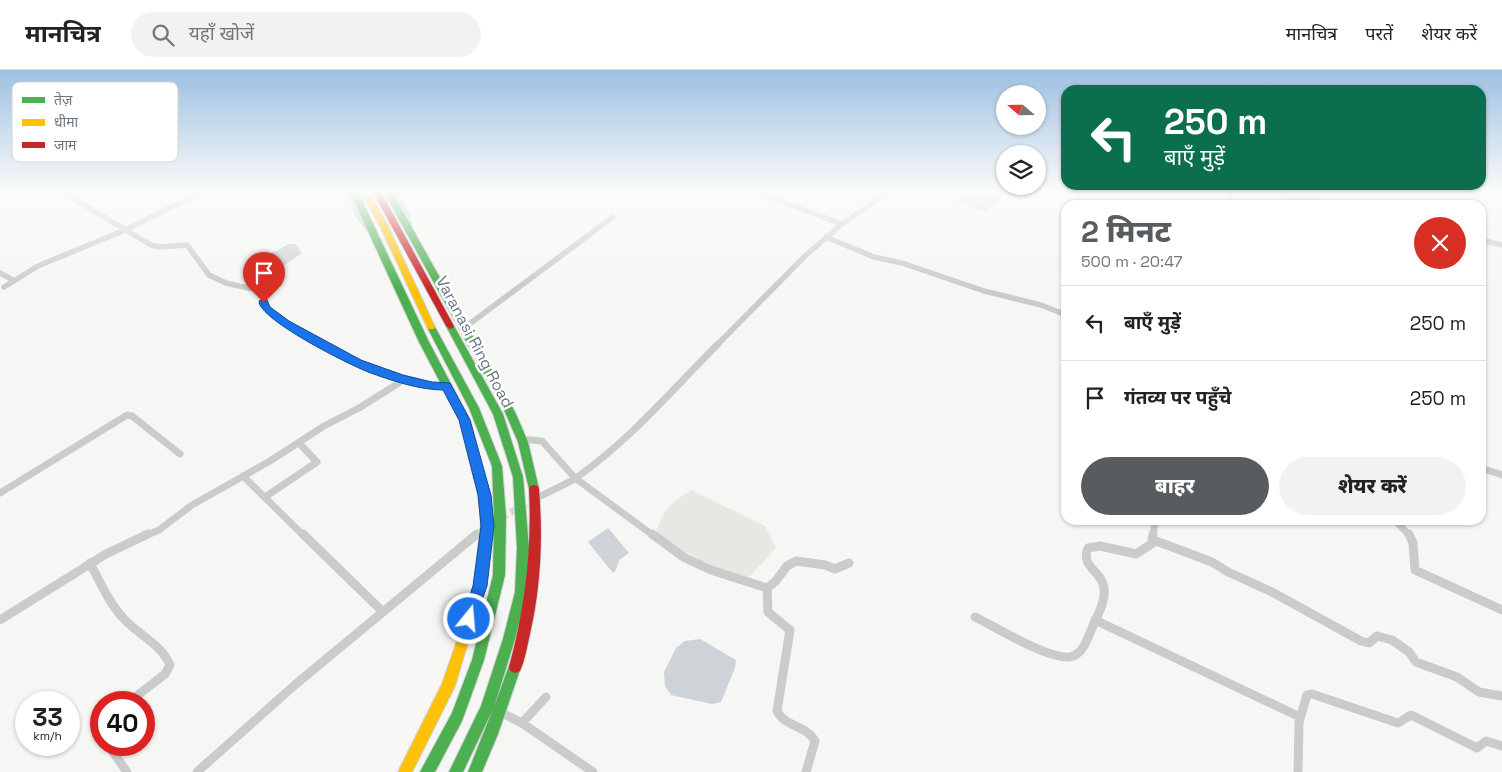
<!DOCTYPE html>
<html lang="hi">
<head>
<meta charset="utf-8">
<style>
  :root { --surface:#fff; --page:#f2f2f2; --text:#222; --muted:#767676; --line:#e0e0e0; --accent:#585c5f }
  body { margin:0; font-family:"Space Grotesk","Noto Sans Devanagari",sans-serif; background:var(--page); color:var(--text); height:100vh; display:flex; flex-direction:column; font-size:19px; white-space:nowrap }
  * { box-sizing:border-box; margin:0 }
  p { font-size:16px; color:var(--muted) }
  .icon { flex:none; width:28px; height:28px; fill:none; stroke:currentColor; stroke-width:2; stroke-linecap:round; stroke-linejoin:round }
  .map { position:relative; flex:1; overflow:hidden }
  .details { position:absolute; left:1061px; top:130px; width:425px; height:325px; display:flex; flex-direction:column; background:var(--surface); border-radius:15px; box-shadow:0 1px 4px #0004 }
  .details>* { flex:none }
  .banner { position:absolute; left:1061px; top:15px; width:425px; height:105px; border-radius:15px; box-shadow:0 1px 4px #0004; background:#0b6e4f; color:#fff; overflow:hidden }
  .needle { width:32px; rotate:290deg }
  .tools { position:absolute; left:996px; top:15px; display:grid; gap:10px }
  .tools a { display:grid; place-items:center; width:50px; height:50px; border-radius:50%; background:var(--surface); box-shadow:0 1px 4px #0004; font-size:25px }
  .speed { position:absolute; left:15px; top:621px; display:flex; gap:10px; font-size:25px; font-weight:700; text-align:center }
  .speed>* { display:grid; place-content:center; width:65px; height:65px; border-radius:50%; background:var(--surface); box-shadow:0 1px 4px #0004; line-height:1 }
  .speed small { font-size:12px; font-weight:400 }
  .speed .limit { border:8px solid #d22; background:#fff; color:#111 }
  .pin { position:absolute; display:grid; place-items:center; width:42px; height:42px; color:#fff; margin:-51px -21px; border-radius:50% 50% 50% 0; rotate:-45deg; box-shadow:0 0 5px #0007 }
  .pin .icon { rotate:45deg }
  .me { position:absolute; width:55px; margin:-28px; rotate:17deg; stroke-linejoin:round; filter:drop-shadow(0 0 4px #0008) }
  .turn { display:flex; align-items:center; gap:18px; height:105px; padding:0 20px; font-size:22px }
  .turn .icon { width:65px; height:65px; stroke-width:2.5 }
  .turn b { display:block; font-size:35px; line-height:42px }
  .round { display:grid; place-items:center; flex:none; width:52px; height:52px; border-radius:26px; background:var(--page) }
  .headline { display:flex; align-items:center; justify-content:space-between; height:85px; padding:0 20px }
  h1 { font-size:30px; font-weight:800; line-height:38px; color:var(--accent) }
  .button { display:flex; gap:10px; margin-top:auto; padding:10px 20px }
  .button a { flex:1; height:58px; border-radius:30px; background:var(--accent); color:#fff; font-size:20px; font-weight:800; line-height:58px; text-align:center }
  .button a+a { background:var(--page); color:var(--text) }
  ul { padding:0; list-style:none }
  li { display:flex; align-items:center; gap:15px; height:75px; padding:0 20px; border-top:1px solid var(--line) }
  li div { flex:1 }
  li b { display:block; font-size:19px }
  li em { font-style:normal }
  header { display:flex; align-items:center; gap:30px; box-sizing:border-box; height:70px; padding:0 25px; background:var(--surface); border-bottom:1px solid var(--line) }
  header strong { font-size:24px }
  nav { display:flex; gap:28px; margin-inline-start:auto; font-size:18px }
  .search { width:350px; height:45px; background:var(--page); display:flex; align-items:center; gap:12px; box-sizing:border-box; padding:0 18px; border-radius:28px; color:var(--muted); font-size:19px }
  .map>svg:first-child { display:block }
</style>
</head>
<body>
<header>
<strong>मानचित्र</strong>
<div class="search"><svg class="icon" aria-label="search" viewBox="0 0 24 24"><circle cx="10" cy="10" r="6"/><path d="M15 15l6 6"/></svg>यहाँ खोजें</div>
<nav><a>मानचित्र</a><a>परतें</a><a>शेयर करें</a></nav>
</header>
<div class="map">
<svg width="1502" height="702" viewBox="0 0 1502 702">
  <rect width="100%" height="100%" fill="#f6f6f5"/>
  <path fill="#e6e8e3" d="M 691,420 L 765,456 L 776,478 L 749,507 L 709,497 L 656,463 C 665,437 669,435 691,420 Z"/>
  <path fill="#cdd3d6" d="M 966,122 L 993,122 L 1004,125 L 986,141 L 956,132 Z
    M 289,174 L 295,174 L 302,183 C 282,196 281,205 260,189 Z
    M 608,458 L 629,483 L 619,490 L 616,500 L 613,503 L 588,472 Z
    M 700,569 L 736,590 L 735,598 L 721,632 L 712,634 L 671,625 L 665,616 L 664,602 L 676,578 L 685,571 Z"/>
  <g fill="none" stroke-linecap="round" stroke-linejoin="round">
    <path stroke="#d3d6d8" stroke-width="7" stroke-dasharray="7 4" stroke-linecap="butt" d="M 501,448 L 535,429"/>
    <defs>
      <path id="fast" d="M 350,122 L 358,122 L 429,272 L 470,350 L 489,425 L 493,456 L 486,515 L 469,569 L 467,573 L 463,575 L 459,573 L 457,569 L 474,515 L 481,456 L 479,425 L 460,350 L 419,272 Z
        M 384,122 L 392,122 L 515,342 L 528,372 L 539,419 L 538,422 L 530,422 L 529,419 L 518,372 L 505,342 Z
        M 450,253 L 454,256 L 503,344 L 523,407 L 529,478 L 527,522 L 515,569 L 494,637 L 510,593 L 515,591 L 520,593 L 521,597 L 498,664 L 482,702 L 468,702 L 493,639 L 463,702 L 449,702 L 481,636 L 503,569 L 515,522 L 517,478 L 513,407 L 493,344 L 446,256 Z
        M 431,254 L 435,257 L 479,338 L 502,396 L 506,446 L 505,505 L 484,590 L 462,651 L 435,702 L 420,702 L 452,643 L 472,590 L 493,505 L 494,446 L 492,396 L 469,338 L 427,257 Z"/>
      <path id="slow" d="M 361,122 L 369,122 L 388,156 L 435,257 L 434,259 L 428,259 L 427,257 L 380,156 Z
        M 463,563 L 467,565 L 469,569 L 455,616 L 412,702 L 398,702 L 442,614 L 459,565 Z"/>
      <path id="jam" d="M 373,122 L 381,122 L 454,256 L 453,258 L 450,259 L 446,256 Z
        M 534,415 L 538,416 L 539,419 C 543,468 541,516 530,564 C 527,577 525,590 520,601 L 515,603 L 510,601 L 509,597 C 525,538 532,480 529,419 L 530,416 Z"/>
    </defs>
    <use href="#fast" stroke="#d2d2d3" stroke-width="2"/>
    <use href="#slow" stroke="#d2d2d3" stroke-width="2"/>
    <use href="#jam" stroke="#d2d2d3" stroke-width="2"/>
    <path stroke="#cacccc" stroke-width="5.5" d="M 62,122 L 151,175 L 160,177 L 187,175 L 209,205 L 226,213 L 257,220 L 263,226 L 266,238 L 285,254 L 324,275
      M 350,122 L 358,145 L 372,164
      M 395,122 L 406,143 L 411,160
      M 755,122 L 842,154
      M 1278,122 L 1292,127 L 1289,135
      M 1291,126 L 1331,135
      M 1229,135 L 1233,122
      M 826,167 L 874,187 L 902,193 L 984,221 L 1041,235 L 1066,245
      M 1481,170 L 1502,175
      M 0,203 L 13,210
      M 4,217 L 38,196 L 125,160 L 202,122
      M 466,260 L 468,255 L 613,147
      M 717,275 L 806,185 L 842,154 L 889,122"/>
    <path stroke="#cacccc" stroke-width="7" d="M 403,308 L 432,316 L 446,316
      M 521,369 L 542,371 L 575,408 L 654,466
      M 1481,398 L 1502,405
      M 243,406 L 304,466
      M 0,423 L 127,345 L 132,346 L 180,384
      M 265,427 L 317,392 L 299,373
      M 535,429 C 548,422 563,416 576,408 C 630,370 672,320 718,274
      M 1395,450 L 1410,466
      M 145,466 L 159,460 L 192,435 L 270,391 L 324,356 L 359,338 L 399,313 L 403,308 L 372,300 L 322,274
      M 476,466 L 486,457
      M 1153,466 L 1155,450"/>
    <path stroke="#cacccc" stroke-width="9" d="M 303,464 L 382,541
      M 652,464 L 685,488 L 711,500 L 767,518 L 768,542 L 790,560 L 777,641 C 785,657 806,655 815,671 L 806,702
      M 1409,464 L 1413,473 L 1415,500 L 1502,540
      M 1152,472 L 1153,464
      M 90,493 C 100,512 109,533 124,549 C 139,565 161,574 170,595 L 165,604 L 129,632
      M 767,518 L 775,512 L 787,496 L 796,491 L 825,495 L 835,499 L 849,493
      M 975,547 C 994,556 1055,594 1073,586 C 1084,582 1088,567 1092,558 C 1097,546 1106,531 1104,518 C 1102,501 1080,497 1088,478 L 1100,476 L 1136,484 L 1156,471 L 1212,492 L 1228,502 L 1272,522 L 1361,571 L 1369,573 L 1377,566 L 1392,570 L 1409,582 L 1416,592 L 1457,607 L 1479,622 L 1502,626
      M 0,550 L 106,484 L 148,464
      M 1095,550 L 1300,647
      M 500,642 L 522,653 L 546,627
      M 522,653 L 593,702
      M 101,656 L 101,664
      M 108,675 L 127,702
      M 197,702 L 296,614 L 477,464
      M 1298,702 L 1299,652 L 1307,625 L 1312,624 L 1398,653 L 1411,645 L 1477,678 L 1486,671 L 1502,676"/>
    <use href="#fast" fill="#4caf50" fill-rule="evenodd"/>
    <use href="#slow" fill="#ffc107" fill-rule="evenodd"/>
    <use href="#jam" fill="#c62828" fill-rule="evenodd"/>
  </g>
  <linearGradient id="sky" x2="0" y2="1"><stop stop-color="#9dc0e1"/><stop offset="0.55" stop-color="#fbfbfa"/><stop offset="1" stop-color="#fbfbfa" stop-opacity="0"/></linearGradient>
  <rect width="1502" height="220" fill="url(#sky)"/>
  <path fill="#1a73e8" stroke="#114b97" d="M 260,230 L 267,230 L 270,237 L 289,251 L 361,290 L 403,305 L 432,312 L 450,313 L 470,350 L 491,425 L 494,456 L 487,516 L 474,553 L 469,555 L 464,553 L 462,549 L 473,516 L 481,456 L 478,425 L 459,350 L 443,320 C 419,320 390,310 368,302 C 346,293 266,253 259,233 Z"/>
  <g text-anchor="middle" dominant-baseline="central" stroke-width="5" stroke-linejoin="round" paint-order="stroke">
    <g font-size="16" fill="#697682" stroke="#fff">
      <text transform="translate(475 272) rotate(62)">Varanasi Ring Road</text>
    </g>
  </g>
  <rect x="12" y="12" width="166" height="80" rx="8" fill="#fff" stroke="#d2d6da" stroke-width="1"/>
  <rect x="22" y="27" width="23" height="6" fill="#4caf50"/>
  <rect x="22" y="49" width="23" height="7" fill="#ffc107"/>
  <rect x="22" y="72" width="23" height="6" fill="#c62828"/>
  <g font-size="14" fill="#697682">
    <text x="54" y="35">तेज़</text>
    <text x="54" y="57">धीमा</text>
    <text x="54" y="80">जाम</text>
  </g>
</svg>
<div class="tools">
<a><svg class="needle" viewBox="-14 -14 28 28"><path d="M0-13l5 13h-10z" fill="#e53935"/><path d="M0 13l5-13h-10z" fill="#767676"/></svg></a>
<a><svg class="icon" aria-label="layers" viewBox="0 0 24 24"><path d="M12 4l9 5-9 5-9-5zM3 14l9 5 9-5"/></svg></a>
</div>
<div class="speed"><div>33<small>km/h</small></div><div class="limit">40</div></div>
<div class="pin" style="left:264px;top:233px;background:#d93025"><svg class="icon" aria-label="arrive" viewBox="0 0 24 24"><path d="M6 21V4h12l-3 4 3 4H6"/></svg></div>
<svg class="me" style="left:469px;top:549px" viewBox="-20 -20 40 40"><circle r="17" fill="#1a73e8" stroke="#fff" stroke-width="3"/><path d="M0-11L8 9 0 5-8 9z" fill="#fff"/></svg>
<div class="banner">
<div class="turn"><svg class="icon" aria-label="left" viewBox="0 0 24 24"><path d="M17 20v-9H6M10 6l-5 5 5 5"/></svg><div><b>250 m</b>बाएँ मुड़ें</div></div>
</div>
<section class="details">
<div class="headline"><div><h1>2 मिनट</h1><p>500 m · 20:47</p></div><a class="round" style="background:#d93025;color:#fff"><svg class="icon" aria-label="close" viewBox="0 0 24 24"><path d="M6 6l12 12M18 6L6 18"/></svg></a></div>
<ul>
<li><svg class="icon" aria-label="left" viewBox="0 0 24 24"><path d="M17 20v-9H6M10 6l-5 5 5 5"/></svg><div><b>बाएँ मुड़ें</b></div><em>250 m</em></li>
<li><svg class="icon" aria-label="arrive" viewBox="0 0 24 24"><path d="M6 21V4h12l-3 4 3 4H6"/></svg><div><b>गंतव्य पर पहुँचे</b></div><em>250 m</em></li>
</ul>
<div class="button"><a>बाहर</a><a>शेयर करें</a></div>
</section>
</div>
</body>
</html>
